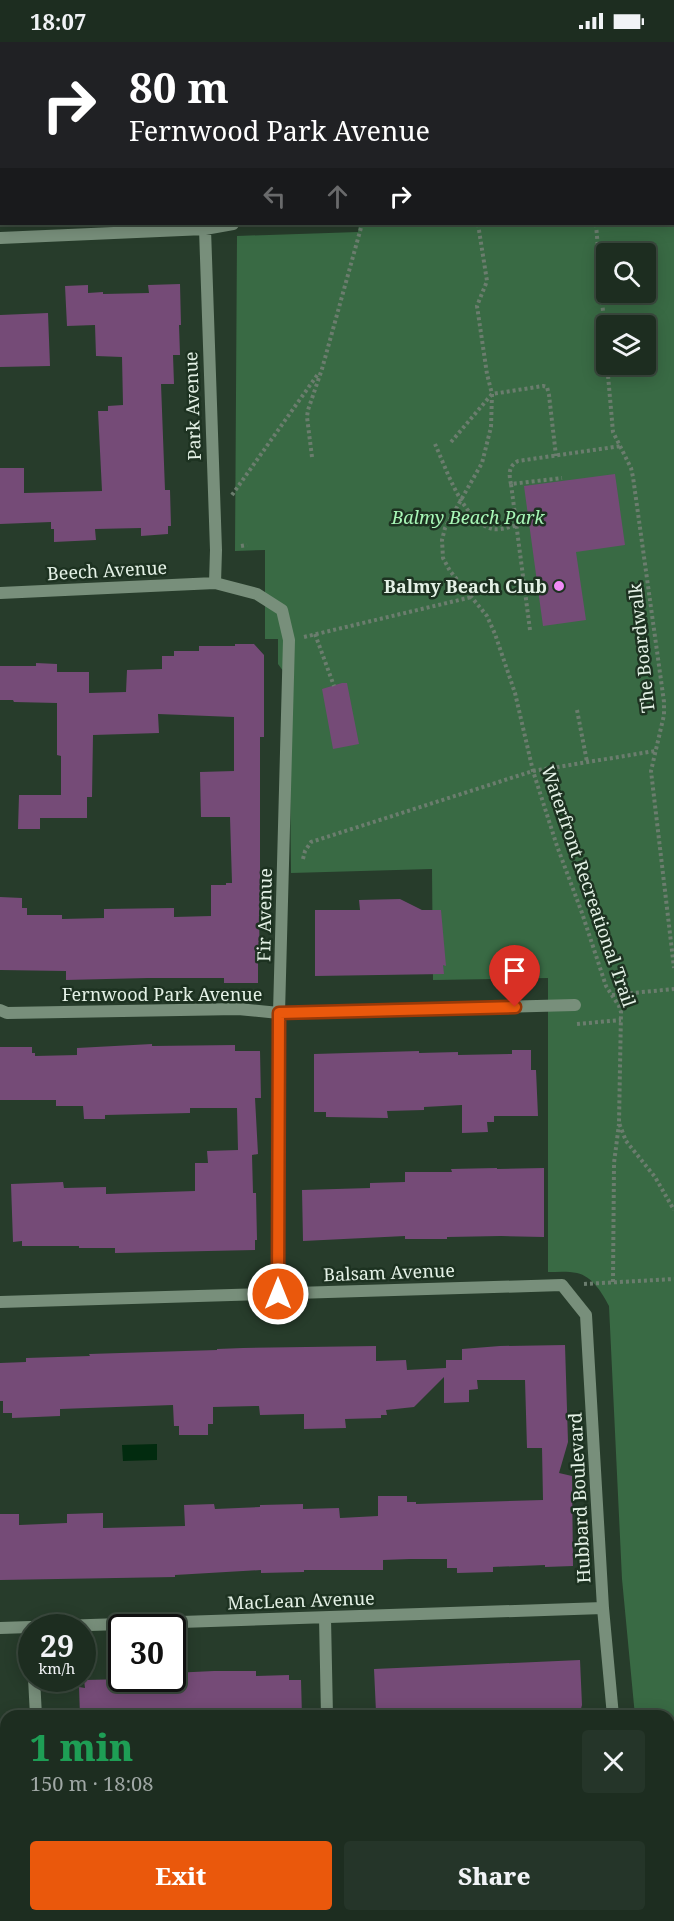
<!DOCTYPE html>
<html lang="en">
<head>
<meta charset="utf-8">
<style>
  :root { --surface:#1d2d20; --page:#253529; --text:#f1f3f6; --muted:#a0a8a5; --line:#3b493e; --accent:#ea580c }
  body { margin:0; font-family:"Noto Serif",serif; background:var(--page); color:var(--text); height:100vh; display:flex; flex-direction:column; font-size:22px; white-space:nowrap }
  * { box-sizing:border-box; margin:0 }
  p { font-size:20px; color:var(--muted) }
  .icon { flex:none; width:33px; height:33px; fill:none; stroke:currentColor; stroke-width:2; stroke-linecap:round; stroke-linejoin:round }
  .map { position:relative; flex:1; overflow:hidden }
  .side { position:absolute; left:0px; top:1668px; width:675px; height:212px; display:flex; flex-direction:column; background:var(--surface); border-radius:18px 18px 0 0; box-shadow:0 3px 15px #0003,0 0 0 2px var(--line) }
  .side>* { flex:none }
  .hud { position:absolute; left:0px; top:0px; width:675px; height:183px; box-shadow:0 3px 15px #0003,0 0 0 2px var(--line); background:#202124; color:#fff; overflow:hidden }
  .tools { position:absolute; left:596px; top:201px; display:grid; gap:12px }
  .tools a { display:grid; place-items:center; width:60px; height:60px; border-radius:6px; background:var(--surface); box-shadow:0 3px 15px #0003,0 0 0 2px var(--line); font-size:30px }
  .speed { position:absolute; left:18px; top:1572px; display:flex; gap:12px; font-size:30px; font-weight:700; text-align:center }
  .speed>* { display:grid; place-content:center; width:78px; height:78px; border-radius:50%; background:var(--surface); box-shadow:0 3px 15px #0003,0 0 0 2px var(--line); line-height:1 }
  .speed small { font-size:15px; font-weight:400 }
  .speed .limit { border:3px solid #111; border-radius:9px; background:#fff; color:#111 }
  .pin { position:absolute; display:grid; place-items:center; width:51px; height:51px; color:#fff; margin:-62px -26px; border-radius:50% 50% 50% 0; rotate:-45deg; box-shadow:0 0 6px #0007 }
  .pin .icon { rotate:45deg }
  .me { position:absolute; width:66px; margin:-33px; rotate:0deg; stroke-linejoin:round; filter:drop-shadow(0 0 4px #0008) }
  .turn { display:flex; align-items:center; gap:21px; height:126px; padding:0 30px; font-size:27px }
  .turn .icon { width:78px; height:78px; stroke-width:2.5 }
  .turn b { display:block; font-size:42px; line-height:51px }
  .lanes { display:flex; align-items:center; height:57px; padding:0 30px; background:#0003; justify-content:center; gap:30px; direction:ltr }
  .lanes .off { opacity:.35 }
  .round { display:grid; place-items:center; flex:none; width:63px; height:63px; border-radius:6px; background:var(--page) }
  .headline { display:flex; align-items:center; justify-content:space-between; height:102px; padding:0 30px }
  h1 { font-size:36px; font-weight:800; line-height:45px; color:#1e9e55 }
  .button { display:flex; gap:12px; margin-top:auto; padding:12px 30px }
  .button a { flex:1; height:69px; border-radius:6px; background:var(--accent); color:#fff; font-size:24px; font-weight:800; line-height:69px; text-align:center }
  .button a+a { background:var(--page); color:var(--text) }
  .status { display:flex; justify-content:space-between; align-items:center; height:42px; padding:0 30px; background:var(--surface); direction:ltr }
  .status svg { height:16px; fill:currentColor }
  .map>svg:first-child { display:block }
</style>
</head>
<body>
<div class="status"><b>18:07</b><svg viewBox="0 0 49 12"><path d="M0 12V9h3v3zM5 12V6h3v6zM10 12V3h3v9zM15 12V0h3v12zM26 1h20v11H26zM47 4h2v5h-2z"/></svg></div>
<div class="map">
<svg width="674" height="1879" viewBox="0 0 674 1879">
  <rect width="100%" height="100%" fill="#273c2b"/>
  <path fill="#396a44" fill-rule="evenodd" d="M 356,0 L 674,0 L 674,1879 L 654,1879 L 653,1874 L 669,1874 L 669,1674 L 635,1674 L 622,1537 L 609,1264 C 603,1252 592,1234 577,1231 C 568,1229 557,1230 548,1230 L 548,936 L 433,938 L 432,827 L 291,831 L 289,637 L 278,622 L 278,597 L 265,597 L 265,508 L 235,509 L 237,194 L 358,190 L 359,182 L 674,182 L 674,2 L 356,2 ZM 606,212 L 645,212 L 645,250 L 606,250 ZM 606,284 L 645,284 L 645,322 L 606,322 Z"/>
  <path fill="#022b0f" d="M 157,1402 L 157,1418 L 123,1419 L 122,1403 Z"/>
  <path fill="#754b77" d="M 180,242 L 181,283 L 179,283 L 180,313 L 173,313 L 174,342 L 161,342 L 165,448 L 170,448 L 171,484 L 168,484 L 168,492 L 141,494 L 141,486 L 95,487 L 96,498 L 54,500 L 54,487 L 51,487 L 51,480 L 0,482 L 0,426 L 24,426 L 24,451 L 102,449 L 98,369 L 108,369 L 108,364 L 123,363 L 122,315 L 96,314 L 95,283 L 67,284 L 65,244 L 88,243 L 88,251 L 103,250 L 103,252 L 149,251 L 148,243 Z
    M 48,271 L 50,324 L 0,325 L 0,273 Z
    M 615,432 L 625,503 L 576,510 L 586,578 L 543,584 L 524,444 Z
    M 235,602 L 254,602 L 264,613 L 264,695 L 260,695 L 260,839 L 269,839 L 269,876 L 262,876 L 262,879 L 259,879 L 260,920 L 258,920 L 258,941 L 224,941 L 224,936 L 148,936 L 66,938 L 66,929 L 0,928 L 0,855 L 22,856 L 22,866 L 27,866 L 27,873 L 62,873 L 62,877 L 104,876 L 104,867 L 174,866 L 174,875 L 211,874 L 211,843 L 226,843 L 226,841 L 232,841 L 230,775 L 201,775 L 200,730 L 234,729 L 234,675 L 158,672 L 159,691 L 93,693 L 92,755 L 87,755 L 87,776 L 40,776 L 40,787 L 18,787 L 19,753 L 61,753 L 61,714 L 57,713 L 57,661 L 14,660 L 13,658 L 0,658 L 0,624 L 36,624 L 36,621 L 57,622 L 57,630 L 89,630 L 89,651 L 126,650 L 127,628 L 162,627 L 162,614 L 174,614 L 174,609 L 199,609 L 199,604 L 235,604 Z
    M 342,641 L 347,641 L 359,702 L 333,707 L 322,647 Z
    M 400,857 L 422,868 L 441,868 L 446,924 L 443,923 L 444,932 L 315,934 L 315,868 L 360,868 L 359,858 Z
    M 152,1002 L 152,1004 L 235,1003 L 235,1009 L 260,1009 L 261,1056 L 255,1056 L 258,1112 L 252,1113 L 253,1151 L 256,1151 L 257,1198 L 255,1198 L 255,1208 L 115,1211 L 115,1206 L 79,1206 L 79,1204 L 22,1204 L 22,1199 L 13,1200 L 11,1142 L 63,1140 L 64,1146 L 106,1145 L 106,1152 L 195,1149 L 195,1121 L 208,1121 L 207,1109 L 238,1108 L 237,1066 L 190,1066 L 190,1071 L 105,1073 L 105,1077 L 84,1077 L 83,1064 L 56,1064 L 56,1058 L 0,1058 L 0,1005 L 32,1005 L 32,1011 L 35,1011 L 35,1014 L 77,1013 L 77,1006 Z
    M 512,1008 L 531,1008 L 531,1028 L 536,1028 L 538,1074 L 494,1074 L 494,1080 L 487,1080 L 488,1090 L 462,1091 L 462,1063 L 424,1065 L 424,1068 L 387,1069 L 388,1076 L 326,1075 L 326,1070 L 314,1070 L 314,1012 L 419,1009 L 419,1011 L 458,1010 L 458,1013 L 512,1012 Z
    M 497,1126 L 497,1127 L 544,1126 L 544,1195 L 501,1194 L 447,1195 L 447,1197 L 405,1197 L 405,1194 L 303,1199 L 302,1148 L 370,1146 L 370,1141 L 405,1140 L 405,1130 L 452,1130 L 451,1127 Z
    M 565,1303 L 568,1400 L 559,1431 L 572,1434 L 573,1524 L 545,1525 L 545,1523 L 493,1525 L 493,1530 L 457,1531 L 457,1526 L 447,1526 L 447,1517 L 410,1517 L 383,1518 L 383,1528 L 304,1528 L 304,1530 L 261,1531 L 261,1528 L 175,1533 L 175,1535 L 0,1538 L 0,1472 L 19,1472 L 19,1483 L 67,1481 L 67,1472 L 103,1471 L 103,1486 L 185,1484 L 184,1463 L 214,1462 L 215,1467 L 260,1465 L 260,1463 L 303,1462 L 303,1467 L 339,1466 L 340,1476 L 378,1474 L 378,1454 L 407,1454 L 407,1460 L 416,1460 L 416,1462 L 543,1458 L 542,1406 L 527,1406 L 525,1338 L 477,1338 L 478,1347 L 469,1348 L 469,1360 L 444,1361 L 444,1335 L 414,1365 L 386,1368 L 387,1373 L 381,1373 L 381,1376 L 345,1377 L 346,1386 L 304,1387 L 304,1372 L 260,1373 L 259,1364 L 213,1365 L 213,1382 L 208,1382 L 208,1393 L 179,1393 L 179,1384 L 174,1384 L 173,1363 L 60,1367 L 60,1374 L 12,1376 L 12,1371 L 3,1371 L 3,1359 L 0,1359 L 0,1321 L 26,1320 L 26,1316 L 90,1314 L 89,1312 L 217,1308 L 217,1307 L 243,1306 L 376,1304 L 376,1319 L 406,1318 L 407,1328 L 446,1326 L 446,1318 L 462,1318 L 462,1307 L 500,1304 Z
    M 580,1618 L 582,1663 L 579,1674 L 508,1674 L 502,1666 L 466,1667 L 466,1674 L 397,1674 L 397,1669 L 376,1670 L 374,1627 Z
    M 214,1629 L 256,1629 L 256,1634 L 289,1633 L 289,1638 L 301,1638 L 302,1674 L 80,1674 L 79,1645 L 85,1646 L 84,1638 L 172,1636 L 172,1631 Z"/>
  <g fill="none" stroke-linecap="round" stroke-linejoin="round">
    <path stroke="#6b7d6e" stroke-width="4" stroke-dasharray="3 3" stroke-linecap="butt" d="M 368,0 L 368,2
      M 590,0 L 590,2
      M 487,2 L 488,0
      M 478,182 L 487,239 L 477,264 L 487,332 L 492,352 L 491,385 L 482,421 L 445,486 L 442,498 L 443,516 L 450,529 L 487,574 L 495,592 L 515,651 L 533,729 L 557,804 L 582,871 L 606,944 L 619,964 L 621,970 L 619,1081 L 626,1099 L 655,1135 L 674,1168
      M 596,182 L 606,307
      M 607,322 L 613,390 L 631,426 L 633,435 L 664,660 L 664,673 L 651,729 L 674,926
      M 451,400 L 492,352 L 543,344 L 547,345 L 549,353 L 556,414
      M 435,402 C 446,426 463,479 492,487 C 502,489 518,482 529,480
      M 312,415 L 307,375 L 308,368 L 322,327 L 362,182
      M 511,442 C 509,433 508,424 518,419 L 621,404
      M 232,453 L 318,332
      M 241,504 L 247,503
      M 530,588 L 511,442 L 562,436
      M 315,592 L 334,644
      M 304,595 L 472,555
      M 577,668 L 587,720
      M 303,817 L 305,809 L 311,800 L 533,729 L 655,709
      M 612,953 L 674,947
      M 577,982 L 621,978
      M 613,1240 L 614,1121 L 619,1082
      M 584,1242 L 674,1237"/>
    <path stroke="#788f7b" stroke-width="12" d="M 205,187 L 216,508 L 215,541
      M 0,196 L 205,187 L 233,182
      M 0,551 L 215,541 L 257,552 L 282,568 L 289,598 L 279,971 L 278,1252
      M 0,968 L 7,971 L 238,967 L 279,971 L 575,963
      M 0,1260 L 562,1243 L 586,1273 L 603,1566 L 613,1674
      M 325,1576 L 327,1674
      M 0,1586 L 603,1566
      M 34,1636 L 36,1674
      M 44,1874 L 44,1879
      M 333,1874 L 333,1879
      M 631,1874 L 632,1879"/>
  </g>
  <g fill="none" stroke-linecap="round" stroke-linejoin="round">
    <defs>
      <path id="route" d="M 278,1252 L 279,971 L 515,965"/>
    </defs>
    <use href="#route" stroke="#983908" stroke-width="15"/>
    <use href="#route" stroke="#ea580c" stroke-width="10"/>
  </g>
  <circle fill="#f08bf6" stroke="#1d3221" stroke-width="2" cx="559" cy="544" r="6"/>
  <g text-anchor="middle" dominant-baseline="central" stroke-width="5" stroke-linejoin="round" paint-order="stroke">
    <g font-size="18" fill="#e4f1e6" stroke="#1d3221">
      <text transform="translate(192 364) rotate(-92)">Park Avenue</text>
      <text transform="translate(107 528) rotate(-3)">Beech Avenue</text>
      <text transform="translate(641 606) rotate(-96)">The Boardwalk</text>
      <text transform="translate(589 844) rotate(71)">Waterfront Recreational Trail</text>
      <text transform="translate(264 873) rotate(-89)">Fir Avenue</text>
      <text x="162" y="952">Fernwood Park Avenue</text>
      <text transform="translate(389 1230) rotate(-2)">Balsam Avenue</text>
      <text transform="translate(579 1456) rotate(-93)">Hubbard Boulevard</text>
      <text transform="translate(301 1558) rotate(-2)">MacLean Avenue</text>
    </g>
    <g font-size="18" font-style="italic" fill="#a8f7b7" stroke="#1d3221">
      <text x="468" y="475">Balmy Beach Park</text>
    </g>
    <g font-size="18" font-weight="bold" fill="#e4f1e6" stroke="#1d3221" text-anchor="end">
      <text x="547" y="544">Balmy Beach Club</text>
    </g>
  </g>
</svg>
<div class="tools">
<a><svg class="icon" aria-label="search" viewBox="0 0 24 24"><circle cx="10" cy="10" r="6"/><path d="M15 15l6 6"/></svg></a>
<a><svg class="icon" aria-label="layers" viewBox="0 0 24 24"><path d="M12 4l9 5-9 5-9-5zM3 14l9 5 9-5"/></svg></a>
</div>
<div class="speed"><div>29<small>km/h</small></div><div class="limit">30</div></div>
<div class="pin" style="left:515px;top:965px;background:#d93025"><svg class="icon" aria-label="arrive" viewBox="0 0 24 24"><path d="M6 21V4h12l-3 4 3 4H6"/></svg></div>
<svg class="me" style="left:278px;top:1252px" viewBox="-20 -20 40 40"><circle r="17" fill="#ea580c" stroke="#fff" stroke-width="3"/><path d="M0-11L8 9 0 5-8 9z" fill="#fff"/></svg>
<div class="hud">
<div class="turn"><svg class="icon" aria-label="right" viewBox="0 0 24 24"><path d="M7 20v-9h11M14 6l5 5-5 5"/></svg><div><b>80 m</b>Fernwood Park Avenue</div></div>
<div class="lanes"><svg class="icon off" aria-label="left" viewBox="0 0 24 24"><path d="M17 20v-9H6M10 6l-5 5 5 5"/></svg><svg class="icon off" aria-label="ahead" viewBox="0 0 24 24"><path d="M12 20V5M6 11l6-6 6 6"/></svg><svg class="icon" aria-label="right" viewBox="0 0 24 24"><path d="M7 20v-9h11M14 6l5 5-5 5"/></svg></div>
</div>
<section class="side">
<div class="headline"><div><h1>1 min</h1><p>150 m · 18:08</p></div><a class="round"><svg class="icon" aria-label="close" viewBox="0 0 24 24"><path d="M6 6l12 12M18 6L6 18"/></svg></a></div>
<div class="button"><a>Exit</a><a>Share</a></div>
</section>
</div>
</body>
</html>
